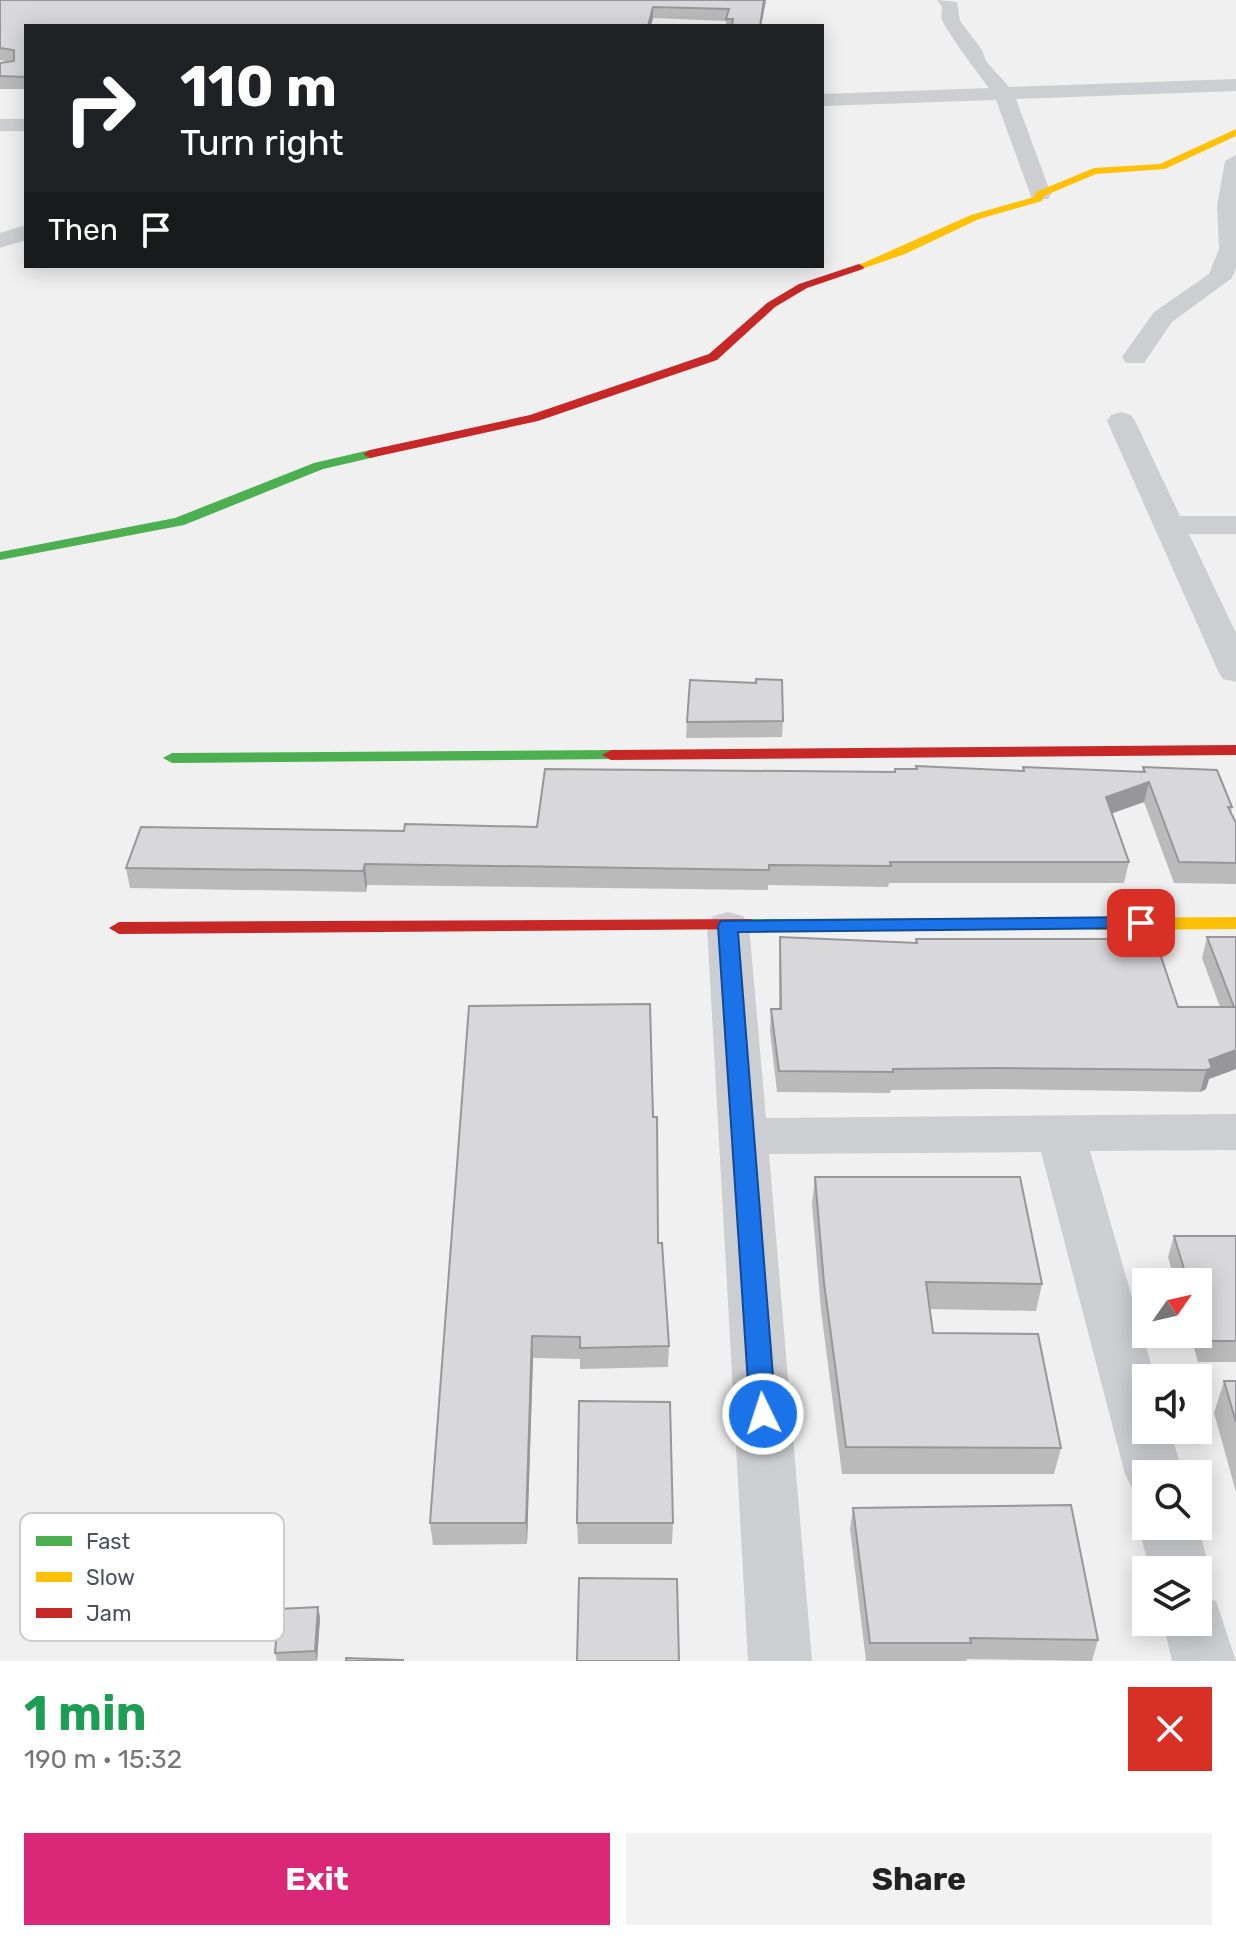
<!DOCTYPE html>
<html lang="en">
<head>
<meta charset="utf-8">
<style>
  :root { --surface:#fff; --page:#f2f2f2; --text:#222; --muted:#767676; --accent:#db2777 }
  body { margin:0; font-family:Rubik,sans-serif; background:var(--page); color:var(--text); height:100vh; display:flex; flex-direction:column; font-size:30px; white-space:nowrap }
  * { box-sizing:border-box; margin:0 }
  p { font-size:26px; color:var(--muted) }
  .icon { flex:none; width:44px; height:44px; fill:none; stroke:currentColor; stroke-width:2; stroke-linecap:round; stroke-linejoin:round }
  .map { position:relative; height:1661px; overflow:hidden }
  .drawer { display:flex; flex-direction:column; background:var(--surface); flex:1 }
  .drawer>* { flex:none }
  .guide { position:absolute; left:24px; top:24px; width:800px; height:244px; border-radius:0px; box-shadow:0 4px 20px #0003; background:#202124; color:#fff; overflow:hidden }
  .needle { width:52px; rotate:56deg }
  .tools { position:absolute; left:1132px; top:1268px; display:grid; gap:16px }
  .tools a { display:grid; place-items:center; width:80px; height:80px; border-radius:0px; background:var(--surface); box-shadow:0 4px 20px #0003; font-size:40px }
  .pin { position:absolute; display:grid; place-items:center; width:68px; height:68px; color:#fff; margin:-34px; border-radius:16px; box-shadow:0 4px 12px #0006 }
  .me { position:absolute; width:88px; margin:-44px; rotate:356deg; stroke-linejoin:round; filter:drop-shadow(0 0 6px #0008) }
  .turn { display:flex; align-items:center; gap:28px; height:168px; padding:0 24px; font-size:36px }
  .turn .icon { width:104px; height:104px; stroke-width:2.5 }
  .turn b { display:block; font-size:56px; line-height:68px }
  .then { display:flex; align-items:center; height:76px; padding:0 24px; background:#0003; gap:16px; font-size:30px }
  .round { display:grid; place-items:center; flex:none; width:84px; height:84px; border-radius:0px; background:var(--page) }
  .overview { display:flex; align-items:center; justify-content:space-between; height:136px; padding:0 24px }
  h1 { font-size:48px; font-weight:700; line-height:60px; color:#1e9e55 }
  .button { display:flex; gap:16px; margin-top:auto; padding:16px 24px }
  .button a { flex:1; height:92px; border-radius:0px; background:var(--accent); color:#fff; font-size:32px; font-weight:700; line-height:92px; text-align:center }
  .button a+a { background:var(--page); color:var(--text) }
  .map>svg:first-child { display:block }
</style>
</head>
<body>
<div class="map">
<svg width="1236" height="1661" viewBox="0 0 1236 1661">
  <rect width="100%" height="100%" fill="#f0f0f0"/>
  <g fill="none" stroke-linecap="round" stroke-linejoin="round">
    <path fill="#ccced1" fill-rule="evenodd" d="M 937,0 L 957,2 L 960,21 L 982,50 L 986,61 L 1009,87 L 1236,79 L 1236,91 L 1016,99 L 1051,194 L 1048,199 L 1032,199 L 996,100 L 822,106 L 822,94 L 989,88 C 981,78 945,29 942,20 C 941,16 942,11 942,7 Z
      M 0,119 L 26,119 L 26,131 L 0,131 Z
      M 1236,155 L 1236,268 L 1232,278 L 1172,322 L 1144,363 L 1126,363 L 1122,357 L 1154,312 L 1209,274 L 1219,249 L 1217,206 L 1225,161 Z
      M 26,225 L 26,240 L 0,248 L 0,233 Z
      M 1121,412 L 1131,415 L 1135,421 L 1180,516 L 1236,516 L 1236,534 L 1189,534 L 1236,633 L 1236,682 L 1223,679 L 1218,671 L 1107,421 L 1111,415 Z
      M 728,912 L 743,916 L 749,926 L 766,1118 L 1236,1114 L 1236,1150 L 1090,1151 L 1155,1378 L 1146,1378 L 1146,1430 L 1170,1430 L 1183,1474 L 1146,1474 L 1146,1497 L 1134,1492 L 1125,1474 L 1041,1152 L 769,1154 L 812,1661 L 748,1661 L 707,926 L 713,916 Z
      M 1146,1509 L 1146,1526 L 1198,1526 L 1210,1570 L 1201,1590 L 1198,1591 L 1198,1570 L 1150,1570 L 1138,1526 Z
      M 1198,1594 L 1216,1601 L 1236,1661 L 1172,1661 L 1163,1622 L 1198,1622 Z"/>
    <path fill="#4caf50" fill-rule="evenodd" d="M 370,450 L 377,454 L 375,457 L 323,469 L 184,525 L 0,560 L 0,552 L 175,518 L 314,463 Z
      M 611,750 L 620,755 L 617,759 L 172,763 L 163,758 L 172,753 Z
      M 1096,918 L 1103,920 L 1106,924 L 1103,928 L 751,931 L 741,925 L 751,919 Z"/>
    <path fill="#ffc107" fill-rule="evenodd" d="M 1236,129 L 1236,136 L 1165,169 L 1096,174 L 1044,196 L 1042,201 L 979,219 L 905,254 L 859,270 L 854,267 L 971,215 L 1034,197 L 1036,192 L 1094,168 L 1160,164 Z
      M 1236,917 L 1236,929 L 1096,930 L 1086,924 L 1096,918 Z"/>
    <path fill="#c62828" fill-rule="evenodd" d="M 859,264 L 864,267 L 863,269 L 807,288 L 775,307 L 717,360 L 538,421 L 370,458 L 363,454 L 370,450 L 530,415 L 709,354 L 767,303 L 799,284 Z
      M 1236,745 L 1236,755 L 611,760 L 602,755 L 611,750 Z
      M 751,919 L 761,925 L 758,929 L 119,934 L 109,928 L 119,922 Z"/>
  </g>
  <path fill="#bababb" d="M 0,0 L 766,0 L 761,26 L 726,26 L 726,21 L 653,18 L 651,26 L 26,26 L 26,89 L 0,89 L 0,63 L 10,62 L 0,60 Z
    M 756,683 L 783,721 L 782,737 L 686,738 L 687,722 Z
    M 916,766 L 1023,771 L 1023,767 L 1142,772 L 1143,767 L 1232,807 L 1231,812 L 1236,823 L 1236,884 L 1174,883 L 1144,802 L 1112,813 L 1129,862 L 1124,883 L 889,883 L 888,887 L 768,885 L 768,890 L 367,885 L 366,892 L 130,888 L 126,868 L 404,831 L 537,827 L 916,769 Z
    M 780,937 L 916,943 L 916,939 L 1178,1007 L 1220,1007 L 1202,958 L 1207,937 L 1236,937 L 1236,1069 L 1209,1079 L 1206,1089 L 1200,1092 L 994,1089 L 891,1090 L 890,1093 L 777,1092 L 770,1031 L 771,1009 L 779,1009 L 779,958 Z
    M 650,1004 L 658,1243 L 669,1346 L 668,1367 L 580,1369 L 580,1359 L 533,1358 L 527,1544 L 433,1545 L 430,1523 Z
    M 815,1177 L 1042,1284 L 1036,1311 L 930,1309 L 933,1333 L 1061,1448 L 1054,1474 L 842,1474 L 821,1310 L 812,1204 Z
    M 1174,1236 L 1236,1236 L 1236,1362 L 1198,1362 L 1190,1334 L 1198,1334 L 1198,1282 L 1175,1282 L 1168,1257 Z
    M 1224,1381 L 1236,1381 L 1236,1492 L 1214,1413 Z
    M 853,1508 L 1098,1640 L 1092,1661 L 967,1659 L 966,1661 L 866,1661 L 850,1529 Z
    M 577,1523 L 673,1523 L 672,1544 L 578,1544 Z
    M 318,1607 L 320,1618 L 317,1661 L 277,1661 L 275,1653 Z"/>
  <path fill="#979799" d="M 764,0 L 766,0 L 761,26 L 760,26 Z
    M 653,7 L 653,18 L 651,26 L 648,26 Z
    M 1149,782 L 1144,802 L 1102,817 L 1106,797 Z
    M 365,864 L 367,885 L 366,892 L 363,871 Z
    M 1236,1050 L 1236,1069 L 1209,1079 L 1206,1089 L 1200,1092 L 1209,1060 Z
    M 532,1336 L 533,1358 L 527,1544 L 526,1523 Z
    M 318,1607 L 320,1618 L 317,1661 L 315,1651 Z"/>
  <path fill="#d8d8da" stroke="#979799" stroke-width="2" d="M 0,0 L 764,0 L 760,26 L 732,26 L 733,19 L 726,19 L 729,9 L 653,7 L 648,26 L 26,26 L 26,77 L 0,76 L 0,63 L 14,61 L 14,50 L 0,48 Z
    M 756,679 L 782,680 L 783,721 L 687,722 L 690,680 L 756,683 Z
    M 916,766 L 1024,771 L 1023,767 L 1145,772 L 1143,767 L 1217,770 L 1232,807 L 1228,807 L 1236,823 L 1236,863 L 1179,862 L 1149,782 L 1106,797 L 1129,862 L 890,862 L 891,866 L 769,865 L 769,870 L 365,864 L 363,871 L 126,868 L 141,827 L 404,831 L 405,824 L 537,827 L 545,769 L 895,772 L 895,769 L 917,769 Z
    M 780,937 L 917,943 L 916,939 L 1155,939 L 1178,1007 L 1234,1007 L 1207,937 L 1236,937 L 1236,1050 L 1209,1060 L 1212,1068 L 1206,1070 L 997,1068 L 893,1069 L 893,1072 L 779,1071 L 771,1009 L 781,1009 Z
    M 650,1004 L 653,1117 L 657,1117 L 658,1243 L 662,1243 L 669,1346 L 580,1348 L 580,1337 L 532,1336 L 526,1523 L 430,1523 L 469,1006 Z
    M 815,1177 L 1020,1177 L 1042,1284 L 926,1282 L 933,1333 L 1038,1334 L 1061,1448 L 846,1447 L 824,1283 Z
    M 1174,1236 L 1236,1236 L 1236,1341 L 1204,1341 L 1198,1318 L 1198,1282 L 1188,1282 Z
    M 1224,1381 L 1236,1381 L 1236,1422 Z
    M 579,1401 L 670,1402 L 673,1523 L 577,1523 Z
    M 1071,1505 L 1098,1640 L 970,1638 L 971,1643 L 870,1643 L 853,1508 Z
    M 579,1578 L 677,1579 L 679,1661 L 577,1661 Z
    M 318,1607 L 315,1651 L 275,1653 L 279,1609 Z
    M 346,1658 L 403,1660 L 403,1661 L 346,1661 Z"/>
  <path fill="#1a73e8" stroke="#114b97" stroke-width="2" d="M 1141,917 L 1148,919 L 1150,923 L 1148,928 L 738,932 L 776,1414 L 772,1422 L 763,1425 L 754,1422 L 750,1414 L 718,926 L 721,921 Z"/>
  <rect x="20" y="1513" width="264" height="128" rx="12" fill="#fff" stroke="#c9cbce" stroke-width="2"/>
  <rect x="36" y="1536" width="36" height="10" fill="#4caf50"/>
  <rect x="36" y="1572" width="36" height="10" fill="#ffc107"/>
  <rect x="36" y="1608" width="36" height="10" fill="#c62828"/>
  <g font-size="22" fill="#4a515a">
    <text x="86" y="1549">Fast</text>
    <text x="86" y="1585">Slow</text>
    <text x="86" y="1621">Jam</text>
  </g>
</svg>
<div class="tools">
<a><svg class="needle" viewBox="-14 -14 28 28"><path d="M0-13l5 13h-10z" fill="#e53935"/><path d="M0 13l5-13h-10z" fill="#767676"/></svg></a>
<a><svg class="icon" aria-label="sound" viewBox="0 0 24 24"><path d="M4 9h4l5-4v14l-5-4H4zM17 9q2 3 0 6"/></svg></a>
<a><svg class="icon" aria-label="search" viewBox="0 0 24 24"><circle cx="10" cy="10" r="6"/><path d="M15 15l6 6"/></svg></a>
<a><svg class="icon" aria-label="layers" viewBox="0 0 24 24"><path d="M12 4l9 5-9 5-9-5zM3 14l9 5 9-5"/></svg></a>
</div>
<div class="pin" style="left:1141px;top:923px;background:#d93025"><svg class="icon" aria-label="arrive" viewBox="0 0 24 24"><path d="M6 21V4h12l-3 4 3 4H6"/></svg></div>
<svg class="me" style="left:763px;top:1414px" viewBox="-20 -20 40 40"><circle r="17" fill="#1a73e8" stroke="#fff" stroke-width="3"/><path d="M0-11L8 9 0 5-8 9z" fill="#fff"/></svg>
<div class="guide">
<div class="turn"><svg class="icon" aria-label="right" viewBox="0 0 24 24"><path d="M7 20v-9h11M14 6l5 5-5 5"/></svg><div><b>110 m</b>Turn right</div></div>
<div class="then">Then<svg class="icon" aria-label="arrive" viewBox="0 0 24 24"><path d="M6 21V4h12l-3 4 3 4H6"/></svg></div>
</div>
</div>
<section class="drawer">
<div class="overview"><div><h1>1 min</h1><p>190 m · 15:32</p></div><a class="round" style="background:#d93025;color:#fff"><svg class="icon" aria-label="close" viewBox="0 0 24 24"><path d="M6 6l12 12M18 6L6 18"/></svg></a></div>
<div class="button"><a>Exit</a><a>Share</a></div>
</section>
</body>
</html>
